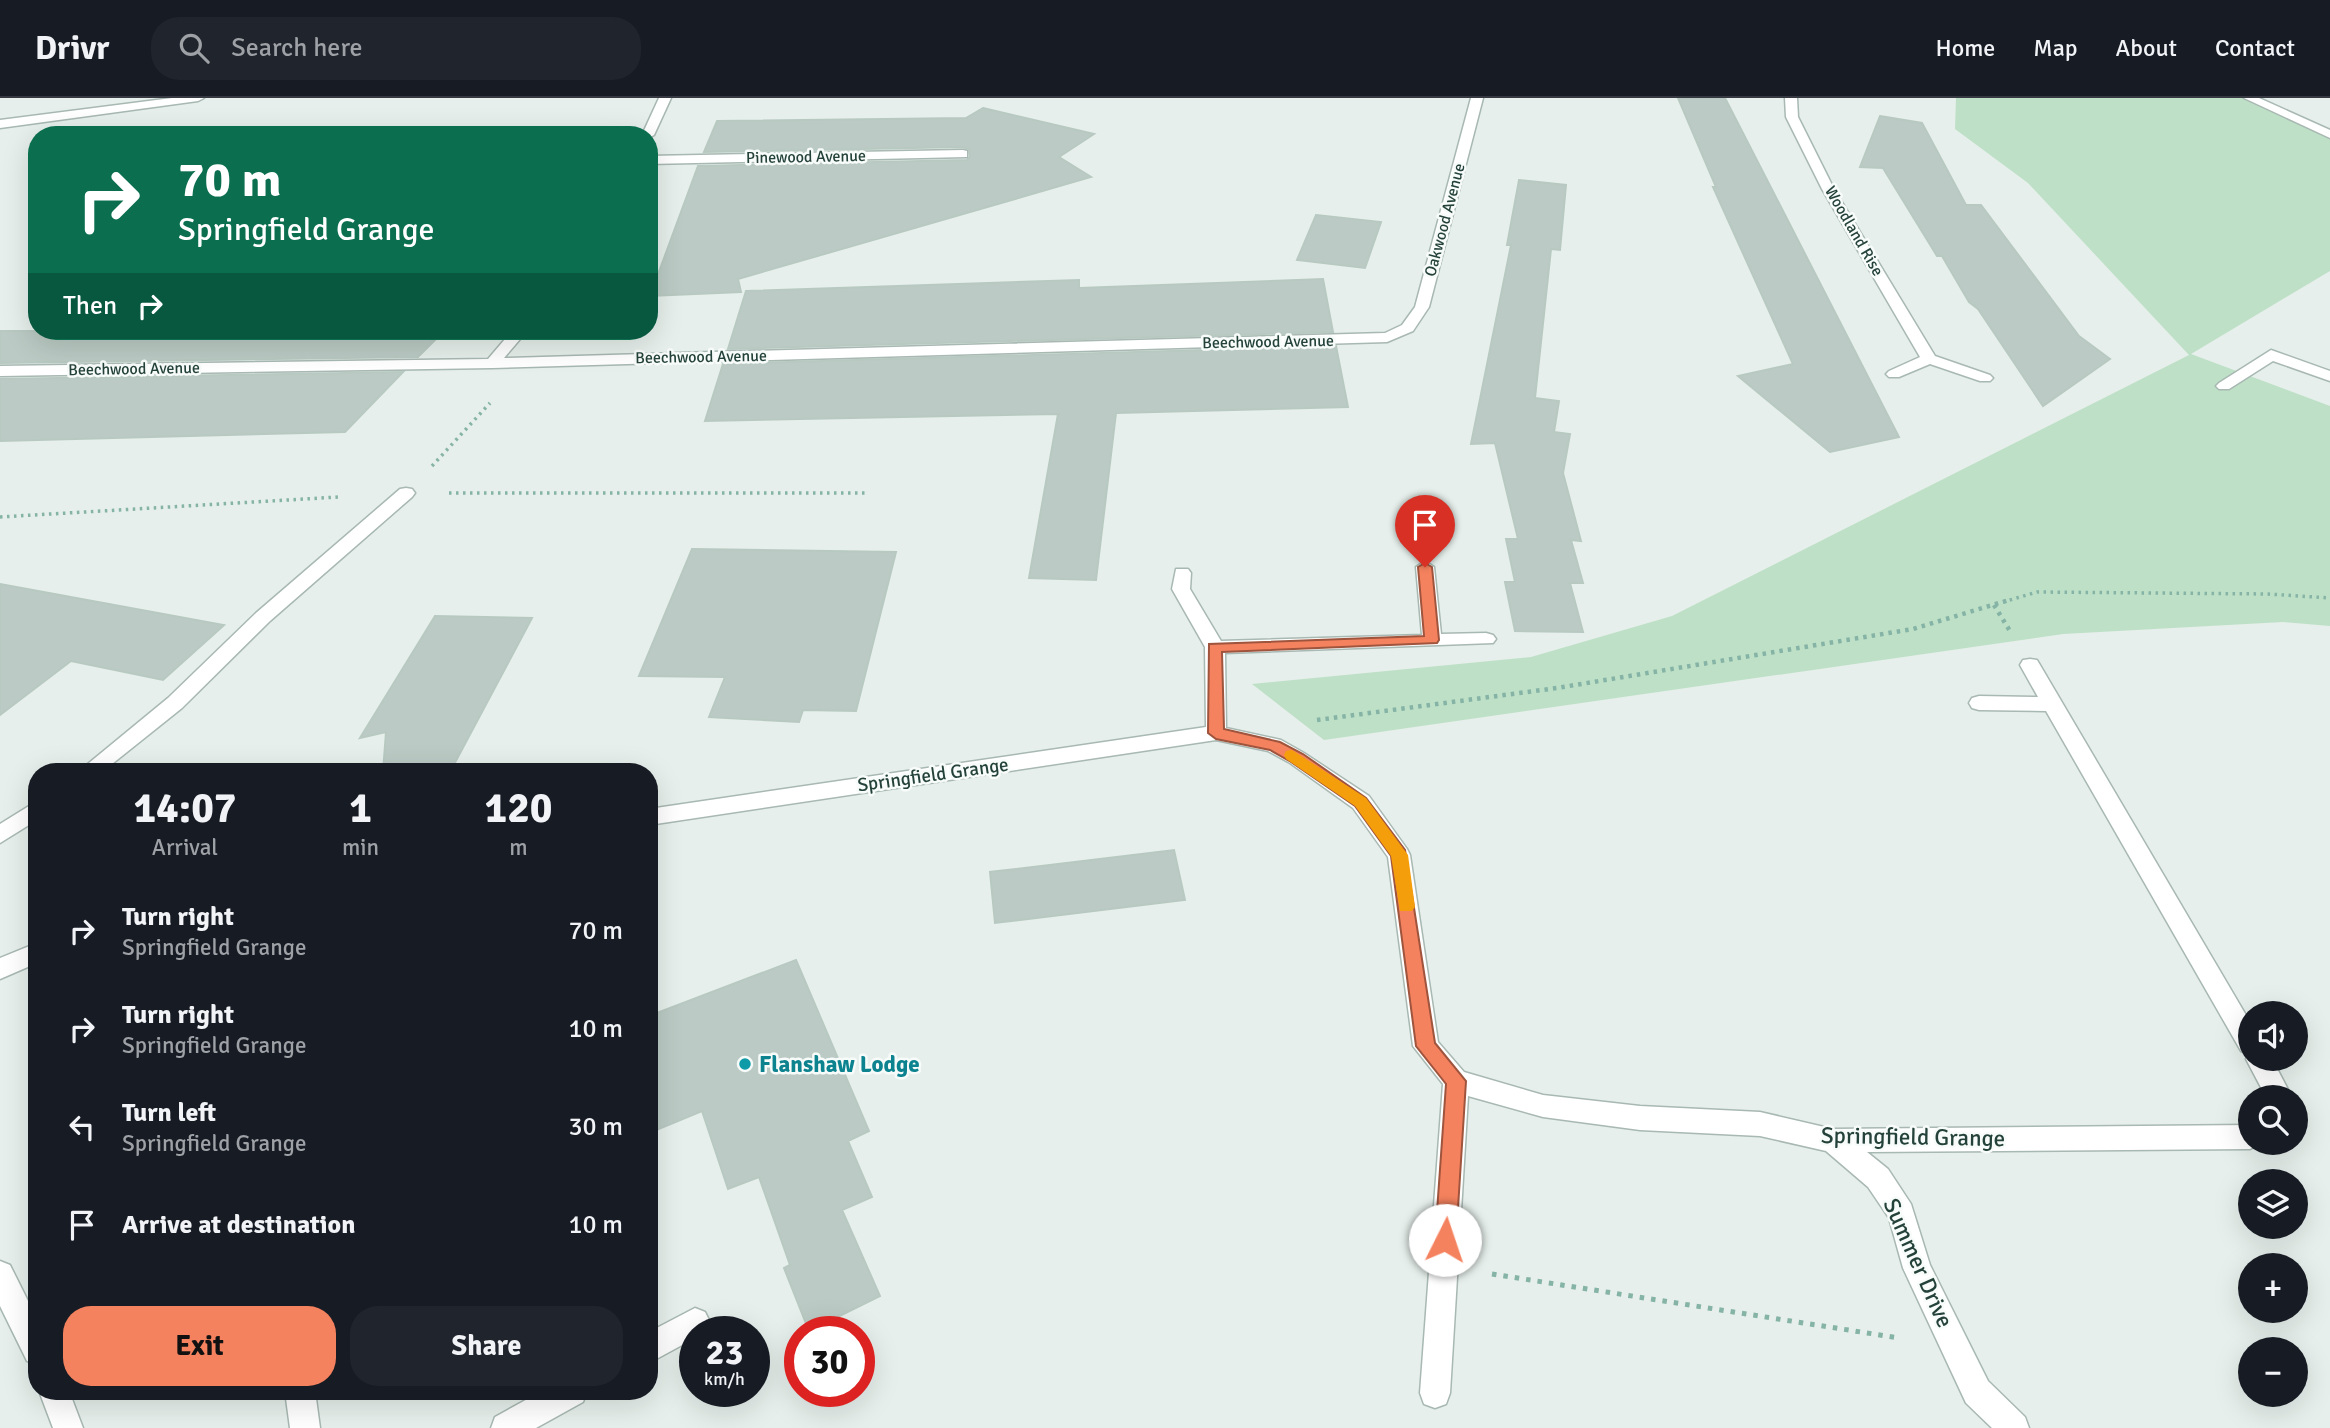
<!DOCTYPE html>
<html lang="en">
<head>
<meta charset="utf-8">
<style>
  :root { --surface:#171b24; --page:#20242c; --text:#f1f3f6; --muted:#9ea1a6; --line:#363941; --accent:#f5825e }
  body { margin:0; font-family:Signika,sans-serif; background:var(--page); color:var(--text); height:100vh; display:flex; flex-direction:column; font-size:26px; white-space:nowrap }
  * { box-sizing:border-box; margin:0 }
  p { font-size:23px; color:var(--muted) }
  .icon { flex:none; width:38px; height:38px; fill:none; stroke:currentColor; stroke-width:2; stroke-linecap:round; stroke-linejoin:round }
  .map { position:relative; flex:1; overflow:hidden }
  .panel { position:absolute; left:28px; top:665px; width:630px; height:637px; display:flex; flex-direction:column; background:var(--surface); border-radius:28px; box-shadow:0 7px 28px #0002 }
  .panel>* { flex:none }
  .top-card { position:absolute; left:28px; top:28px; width:630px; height:214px; border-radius:28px; box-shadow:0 7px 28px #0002; background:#0b6e4f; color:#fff; overflow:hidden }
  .fabs { position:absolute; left:2238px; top:903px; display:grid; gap:14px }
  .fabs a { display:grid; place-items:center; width:70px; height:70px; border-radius:50%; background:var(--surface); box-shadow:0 7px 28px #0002; font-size:35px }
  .speed { position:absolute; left:679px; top:1218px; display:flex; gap:14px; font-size:35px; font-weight:700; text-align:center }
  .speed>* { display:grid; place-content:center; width:91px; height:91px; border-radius:50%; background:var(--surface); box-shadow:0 7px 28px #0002; line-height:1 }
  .speed small { font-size:18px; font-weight:400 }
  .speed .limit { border:10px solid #d22; background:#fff; color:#111 }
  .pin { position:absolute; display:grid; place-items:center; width:60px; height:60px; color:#fff; margin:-72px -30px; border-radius:50% 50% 50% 0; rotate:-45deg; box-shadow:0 0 7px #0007 }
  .pin .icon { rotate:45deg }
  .me { position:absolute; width:77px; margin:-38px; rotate:4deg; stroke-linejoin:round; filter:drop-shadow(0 0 5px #0008) }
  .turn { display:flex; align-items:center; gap:24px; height:147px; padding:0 35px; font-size:32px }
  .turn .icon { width:91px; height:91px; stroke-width:2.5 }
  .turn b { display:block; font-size:49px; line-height:60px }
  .then { display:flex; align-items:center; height:66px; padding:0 35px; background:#0003; gap:14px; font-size:26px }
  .eta { display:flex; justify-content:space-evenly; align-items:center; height:119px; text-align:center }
  .eta b { font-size:42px; font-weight:800; line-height:49px }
  .cta { display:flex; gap:14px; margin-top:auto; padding:14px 35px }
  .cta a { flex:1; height:80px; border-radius:28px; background:var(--accent); color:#111; font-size:28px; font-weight:800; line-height:80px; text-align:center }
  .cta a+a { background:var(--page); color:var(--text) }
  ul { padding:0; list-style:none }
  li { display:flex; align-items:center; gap:21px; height:98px; padding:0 35px }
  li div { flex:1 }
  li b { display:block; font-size:26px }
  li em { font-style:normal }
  header { display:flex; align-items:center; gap:42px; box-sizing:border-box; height:98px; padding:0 35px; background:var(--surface); border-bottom:2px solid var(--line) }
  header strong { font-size:33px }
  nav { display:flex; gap:38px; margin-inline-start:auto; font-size:24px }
  .search { width:490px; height:63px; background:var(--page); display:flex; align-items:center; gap:18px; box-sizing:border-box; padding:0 24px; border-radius:28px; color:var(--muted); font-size:26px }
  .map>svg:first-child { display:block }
</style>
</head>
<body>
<header>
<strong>Drivr</strong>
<div class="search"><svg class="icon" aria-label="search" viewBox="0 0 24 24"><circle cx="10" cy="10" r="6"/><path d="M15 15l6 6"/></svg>Search here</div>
<nav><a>Home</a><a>Map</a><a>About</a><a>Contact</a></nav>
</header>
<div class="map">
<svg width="2330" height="1330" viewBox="0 0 2330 1330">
  <rect width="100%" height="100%" fill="#e6efeb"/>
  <path fill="#bee0c7" d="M 1956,0 L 2250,0 L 2330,36 L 2330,173 L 2191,256 L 2330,308 L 2330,528 L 2283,524 L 2063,536 L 1324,642 L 1252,586 L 1531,559 L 1672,518 L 2189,257 L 2028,85 L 1955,31 Z"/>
  <path fill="#bbcac4" stroke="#b8c9c2" stroke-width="2" d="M 1678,0 L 1725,0 L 1899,339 L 1830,354 L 1738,278 L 1793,266 L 1713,89 L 1716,89 Z
    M 983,10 L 1094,36 L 1059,59 L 1091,79 L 738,181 L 741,194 L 650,198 L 698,68 L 967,62 L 970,59 L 969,51 L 963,49 L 704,54 L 717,23 L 966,20 Z
    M 1880,18 L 1922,25 L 1966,107 L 1981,107 L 2079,238 L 2110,261 L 2043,308 L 1978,211 L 1969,204 L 1942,158 L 1937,158 L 1883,70 L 1860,69 Z
    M 1519,82 L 1566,87 L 1560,152 L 1551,151 L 1535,300 L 1559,303 L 1554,334 L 1570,336 L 1563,375 L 1581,443 L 1571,442 L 1583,485 L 1570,485 L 1583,534 L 1515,533 L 1505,484 L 1515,484 L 1506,441 L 1518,441 L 1495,345 L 1471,346 L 1511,147 L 1507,147 Z
    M 1316,117 L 1381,124 L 1365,170 L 1297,162 Z
    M 1323,181 L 1333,234 L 728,251 L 746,193 L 1079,182 L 1079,190 Z
    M 0,233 L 444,233 L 418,259 L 0,265 Z
    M 1336,248 L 1348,309 L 1116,315 L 1096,482 L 1029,480 L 1058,316 L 705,323 L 723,266 Z
    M 403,274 L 345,334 L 0,343 L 0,281 Z
    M 692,451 L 896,454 L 856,613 L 803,612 L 799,624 L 709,619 L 725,579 L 639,578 Z
    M 0,486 L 224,527 L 163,582 L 71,563 L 0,617 Z
    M 435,518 L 532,520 L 450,674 L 383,674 L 386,634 L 360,640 Z
    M 1174,752 L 1185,802 L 995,825 L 990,774 Z
    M 796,862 L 869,1033 L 848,1043 L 872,1099 L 842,1112 L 880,1198 L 809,1233 L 784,1170 L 790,1167 L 759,1079 L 728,1091 L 702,1013 L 649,1035 L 649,918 Z"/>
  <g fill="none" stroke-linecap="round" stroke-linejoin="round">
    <defs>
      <path id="service" d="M 2271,252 L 2330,273 L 2330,283 L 2273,263 L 2229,291 L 2219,291 L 2216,288 L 2219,285 Z
        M 406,390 L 412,391 L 415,395 L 412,399 L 270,523 L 182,610 L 102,674 L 78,674 L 168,600 L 256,515 L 400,391 Z
        M 37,703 L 37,722 L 0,745 L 0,726 Z
        M 695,1210 L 705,1214 L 710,1224 L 705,1234 L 695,1234 L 695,1240 L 649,1265 L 649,1234 Z
        M 285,1293 L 315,1293 L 320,1330 L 290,1330 Z
        M 542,1293 L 587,1293 L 583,1304 L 536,1330 L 491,1330 L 495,1319 Z"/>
      <path id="minor" d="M 172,0 L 204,0 L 198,3 L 0,30 L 0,22 Z
        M 659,0 L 671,0 L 654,37 L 649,40 L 649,37 L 642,37 Z
        M 1471,0 L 1483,0 L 1429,209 L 1413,233 L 1387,244 L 492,270 L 0,278 L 0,268 L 488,261 L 512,233 L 527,233 L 504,260 L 1385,235 L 1402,227 L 1415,209 Z
        M 1785,0 L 1797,0 L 1798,19 L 1834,91 L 1935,258 L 1990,277 L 1993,280 L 1990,283 L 1980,283 L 1930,266 L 1899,279 L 1889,279 L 1886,276 L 1889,273 L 1920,259 L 1822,91 L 1786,19 Z
        M 2244,0 L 2259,0 L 2330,32 L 2330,40 Z
        M 963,52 L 967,53 L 967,59 L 649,66 L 649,58 Z
        M 1425,463 L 1434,469 L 1441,536 L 1486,535 L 1493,537 L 1496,541 L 1493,545 L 1225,555 L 1226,630 L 1281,642 L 1304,655 L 1369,698 L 1407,751 L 1410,757 L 1438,944 L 1464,974 L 1543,997 L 1640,1008 L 1760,1014 L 1833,1031 L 2250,1027 L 2250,1045 L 2261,1045 L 2250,1051 L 1867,1054 L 1888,1071 L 1911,1106 L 1930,1167 L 1988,1283 L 2025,1319 L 2029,1330 L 1992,1330 L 1966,1305 L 1903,1170 L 1889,1120 L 1868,1089 L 1826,1053 L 1760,1038 L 1640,1032 L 1543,1019 L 1468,998 L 1450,1295 L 1446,1306 L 1435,1310 L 1424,1306 L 1420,1295 L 1443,986 L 1413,948 L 1388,759 L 1353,710 L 1290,665 L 1268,653 L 1216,642 L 649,727 L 649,711 L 1206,629 L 1205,549 L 1172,491 L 1176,471 L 1188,471 L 1191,475 L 1190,491 L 1221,543 L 1422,537 L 1416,469 Z
        M 2030,561 L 2037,562 L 2040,567 L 2250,924 L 2250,961 L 2272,961 L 2292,999 L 2266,999 L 2246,961 L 2249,956 L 2241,953 L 2046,613 L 1979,612 L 1972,610 L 1969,605 L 1972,600 L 1979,598 L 2038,599 L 2020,567 L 2023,562 Z
        M 37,845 L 37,865 L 0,881 L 0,860 Z"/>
      <path id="tertiary" d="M 0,1163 L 10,1167 L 37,1221 L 37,1268 L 27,1263 L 0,1208 Z
        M 39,1293 L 69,1293 L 83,1330 L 53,1330 Z"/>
    </defs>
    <use href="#service" stroke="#a8b8b2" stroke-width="3"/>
    <use href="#minor" stroke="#a8b8b2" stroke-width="3"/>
    <use href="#tertiary" stroke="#a8b8b2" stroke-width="3"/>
    <path stroke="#85b3a5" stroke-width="3.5" stroke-dasharray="2.5 4.5" stroke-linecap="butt" d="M 432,368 L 490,305
      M 449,395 L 868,395
      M 0,419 L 338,399
      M 2003,504 L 2037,494 L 2268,496 L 2330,500"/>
    <path stroke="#85b3a5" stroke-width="4.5" stroke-dasharray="3.5 5" stroke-linecap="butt" d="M 1994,507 L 2010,533
      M 1317,622 L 1557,590 L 1913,531 L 2009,502"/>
    <path stroke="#85b3a5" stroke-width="5" stroke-dasharray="4.5 7" stroke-linecap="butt" d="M 1492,1176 L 1899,1240"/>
    <use href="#service" fill="#fff" fill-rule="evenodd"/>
    <use href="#minor" fill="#fff" fill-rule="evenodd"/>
    <use href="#tertiary" fill="#fff" fill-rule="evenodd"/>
  </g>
  <path fill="#f5825e" stroke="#9f543d" stroke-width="2" d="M 1425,465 L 1432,469 L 1439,542 L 1437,545 L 1222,554 L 1224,631 L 1280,644 L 1303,656 L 1366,700 L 1405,752 L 1435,945 L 1466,983 L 1456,1142 L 1453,1149 L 1445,1152 L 1438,1149 L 1435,1142 L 1446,986 L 1416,948 L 1391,758 L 1355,708 L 1291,664 L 1270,652 L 1216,641 L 1208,635 L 1209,546 L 1424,538 L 1418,469 Z"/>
  <path fill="#f59e0b" d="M 1292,652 L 1366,700 L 1408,757 L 1415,809 L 1412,813 L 1400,813 L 1391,758 L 1355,708 L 1286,661 L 1284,657 L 1286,653 Z"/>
  <circle fill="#0f9aa8" stroke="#f7fbf9" stroke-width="2.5" cx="745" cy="966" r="7"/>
  <g text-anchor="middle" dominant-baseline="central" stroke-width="5" stroke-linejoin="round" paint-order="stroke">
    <g font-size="16" fill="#24423a" stroke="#f7fbf9">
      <text transform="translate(806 59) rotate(-1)">Pinewood Avenue</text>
      <text transform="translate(1445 122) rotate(-75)">Oakwood Avenue</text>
      <text transform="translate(1854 133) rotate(60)">Woodland Rise</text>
      <text transform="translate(1268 244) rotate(-1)">Beechwood Avenue</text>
      <text transform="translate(701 259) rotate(-1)">Beechwood Avenue</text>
      <text transform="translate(134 271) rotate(-1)">Beechwood Avenue</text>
    </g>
    <g font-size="19" fill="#24423a" stroke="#f7fbf9">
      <text transform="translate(933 677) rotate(-8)">Springfield Grange</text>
    </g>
    <g font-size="23" font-weight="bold" fill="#0d838f" stroke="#f7fbf9" text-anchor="start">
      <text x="759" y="966">Flanshaw Lodge</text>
    </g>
    <g font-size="23" fill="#24423a" stroke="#f7fbf9">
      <text transform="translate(1913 1039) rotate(1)">Springfield Grange</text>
      <text transform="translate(1918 1165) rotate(66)">Summer Drive</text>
    </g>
  </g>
</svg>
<div class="fabs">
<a><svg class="icon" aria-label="sound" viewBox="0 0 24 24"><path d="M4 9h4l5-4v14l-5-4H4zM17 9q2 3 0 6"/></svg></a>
<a><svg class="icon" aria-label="search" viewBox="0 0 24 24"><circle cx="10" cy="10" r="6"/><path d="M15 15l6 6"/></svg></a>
<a><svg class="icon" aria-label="layers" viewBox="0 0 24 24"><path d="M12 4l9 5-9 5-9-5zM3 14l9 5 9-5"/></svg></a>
<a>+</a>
<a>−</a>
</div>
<div class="speed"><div>23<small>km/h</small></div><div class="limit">30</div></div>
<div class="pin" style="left:1425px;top:469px;background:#d93025"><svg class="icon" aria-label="arrive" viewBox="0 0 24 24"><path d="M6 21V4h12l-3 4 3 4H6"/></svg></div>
<svg class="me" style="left:1445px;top:1142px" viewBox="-20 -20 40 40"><circle r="19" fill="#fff"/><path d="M0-13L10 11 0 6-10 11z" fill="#f5825e"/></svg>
<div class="top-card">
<div class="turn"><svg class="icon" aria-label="right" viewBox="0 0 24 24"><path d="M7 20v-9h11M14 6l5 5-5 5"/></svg><div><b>70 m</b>Springfield Grange</div></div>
<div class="then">Then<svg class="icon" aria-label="right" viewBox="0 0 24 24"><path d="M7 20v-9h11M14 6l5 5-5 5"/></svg></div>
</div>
<section class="panel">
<div class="eta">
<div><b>14:07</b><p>Arrival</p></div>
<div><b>1</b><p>min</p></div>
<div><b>120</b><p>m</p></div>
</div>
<ul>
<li><svg class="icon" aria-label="right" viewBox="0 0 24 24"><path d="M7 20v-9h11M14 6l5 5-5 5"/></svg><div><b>Turn right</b><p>Springfield Grange</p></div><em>70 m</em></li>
<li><svg class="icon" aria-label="right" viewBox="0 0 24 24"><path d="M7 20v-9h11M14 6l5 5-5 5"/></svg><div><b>Turn right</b><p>Springfield Grange</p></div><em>10 m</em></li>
<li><svg class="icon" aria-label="left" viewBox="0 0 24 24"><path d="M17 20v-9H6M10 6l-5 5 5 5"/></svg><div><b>Turn left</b><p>Springfield Grange</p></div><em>30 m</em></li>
<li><svg class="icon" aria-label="arrive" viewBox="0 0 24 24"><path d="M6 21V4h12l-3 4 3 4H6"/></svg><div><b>Arrive at destination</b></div><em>10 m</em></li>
</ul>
<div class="cta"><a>Exit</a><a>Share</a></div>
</section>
</div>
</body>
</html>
